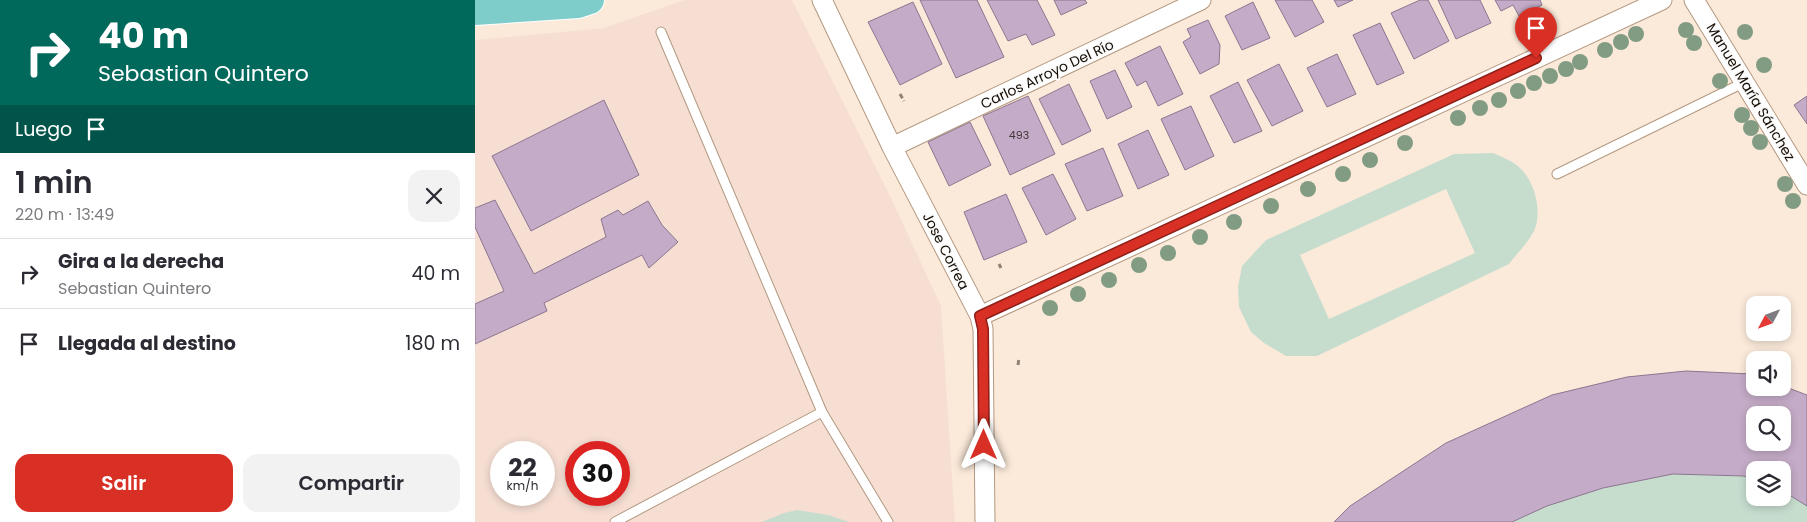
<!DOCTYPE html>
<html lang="es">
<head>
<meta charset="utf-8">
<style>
  :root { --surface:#fff; --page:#f2f2f3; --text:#2b2b33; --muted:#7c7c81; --line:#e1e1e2; --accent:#d93025 }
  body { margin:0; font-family:Poppins,sans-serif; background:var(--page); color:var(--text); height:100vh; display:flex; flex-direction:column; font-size:19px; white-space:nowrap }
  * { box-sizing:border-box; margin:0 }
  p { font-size:16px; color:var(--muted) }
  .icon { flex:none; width:28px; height:28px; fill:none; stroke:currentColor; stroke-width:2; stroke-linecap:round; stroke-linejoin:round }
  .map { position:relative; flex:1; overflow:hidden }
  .details { display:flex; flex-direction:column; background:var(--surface); width:475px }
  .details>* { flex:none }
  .hud { background:#00695c; color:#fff; overflow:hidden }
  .needle { width:32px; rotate:229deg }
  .controls { position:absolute; left:1271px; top:296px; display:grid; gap:10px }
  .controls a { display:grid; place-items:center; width:45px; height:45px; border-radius:10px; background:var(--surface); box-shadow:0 2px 8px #0003; font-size:25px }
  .speed { position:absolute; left:15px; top:441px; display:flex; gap:10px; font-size:25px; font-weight:700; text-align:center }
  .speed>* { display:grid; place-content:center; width:65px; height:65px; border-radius:50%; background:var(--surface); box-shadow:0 2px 8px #0003; line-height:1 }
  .speed small { font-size:12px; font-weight:400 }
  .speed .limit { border:8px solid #d22; background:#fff; color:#111 }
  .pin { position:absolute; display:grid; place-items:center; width:42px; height:42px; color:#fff; margin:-51px -21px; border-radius:50% 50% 50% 0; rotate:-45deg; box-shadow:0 0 5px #0007 }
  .pin .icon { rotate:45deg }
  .me { position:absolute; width:55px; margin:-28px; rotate:0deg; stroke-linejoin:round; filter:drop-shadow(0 0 4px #0008) }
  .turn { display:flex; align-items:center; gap:18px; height:105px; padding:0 15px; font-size:22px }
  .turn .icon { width:65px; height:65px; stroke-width:2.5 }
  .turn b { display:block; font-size:35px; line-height:42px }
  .then { display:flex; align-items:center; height:48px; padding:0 15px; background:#0003; gap:10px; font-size:19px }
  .round { display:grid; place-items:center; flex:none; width:52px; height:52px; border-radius:15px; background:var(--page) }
  .headline { display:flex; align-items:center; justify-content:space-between; height:85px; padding:0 15px }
  h1 { font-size:30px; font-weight:600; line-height:38px }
  .button { display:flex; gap:10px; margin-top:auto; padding:10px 15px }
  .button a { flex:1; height:58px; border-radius:15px; background:var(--accent); color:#fff; font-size:20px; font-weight:600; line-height:58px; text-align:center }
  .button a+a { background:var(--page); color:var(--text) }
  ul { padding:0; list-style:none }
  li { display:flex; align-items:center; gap:15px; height:70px; padding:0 15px; border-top:1px solid var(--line) }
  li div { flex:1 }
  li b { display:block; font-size:19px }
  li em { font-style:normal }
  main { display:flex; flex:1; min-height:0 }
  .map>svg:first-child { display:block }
</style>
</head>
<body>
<main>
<section class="details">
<div class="hud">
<div class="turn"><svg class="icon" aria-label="right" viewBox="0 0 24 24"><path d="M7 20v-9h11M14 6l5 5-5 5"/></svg><div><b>40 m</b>Sebastian Quintero</div></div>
<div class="then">Luego<svg class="icon" aria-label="arrive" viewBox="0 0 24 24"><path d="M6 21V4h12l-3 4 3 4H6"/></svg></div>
</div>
<div class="headline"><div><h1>1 min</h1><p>220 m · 13:49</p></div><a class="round"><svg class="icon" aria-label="close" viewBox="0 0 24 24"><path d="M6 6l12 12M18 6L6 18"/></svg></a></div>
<ul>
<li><svg class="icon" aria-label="right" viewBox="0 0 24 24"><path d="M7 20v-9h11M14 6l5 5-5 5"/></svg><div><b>Gira a la derecha</b><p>Sebastian Quintero</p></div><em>40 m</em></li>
<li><svg class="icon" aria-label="arrive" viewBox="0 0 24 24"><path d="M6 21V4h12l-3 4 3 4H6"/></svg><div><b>Llegada al destino</b></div><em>180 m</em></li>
</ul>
<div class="button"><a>Salir</a><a>Compartir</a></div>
</section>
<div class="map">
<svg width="1332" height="522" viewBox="0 0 1332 522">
  <rect width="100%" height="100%" fill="#fbeada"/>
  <path fill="#f6ded3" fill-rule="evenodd" d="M 209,0 L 317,0 L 417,200 L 466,306 L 480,522 L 0,522 L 0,40 L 129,28 ZM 26,452 L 69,452 L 69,495 L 26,495 ZM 101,452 L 144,452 L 144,495 L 101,495 Z"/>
  <path fill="#c6ddce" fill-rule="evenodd" d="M 1018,153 C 1027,157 1038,161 1045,168 C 1059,181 1066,207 1061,226 C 1056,240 1043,252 1034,264 L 842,356 L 811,356 L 789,343 L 776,332 L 764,307 L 763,287 L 767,266 L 791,240 L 979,154 ZM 971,189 L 1000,253 L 854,319 L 825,255 Z
    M 1211,371 L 1277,374 L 1280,375 L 1280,388 L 1308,388 L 1308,386 L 1332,395 L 1332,522 L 859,522 L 971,443 L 1077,395 L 1152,377 ZM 1280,415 L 1308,415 L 1308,442 L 1280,442 ZM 1280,470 L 1308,470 L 1308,498 L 1280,498 Z
    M 322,510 L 353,515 L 374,522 L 287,522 L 309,513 Z"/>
  <path fill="#c4abc7" stroke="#8c7690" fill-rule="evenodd" d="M 445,0 L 502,0 L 529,57 L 481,78 Z
    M 512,0 L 562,0 L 580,35 L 557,45 L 551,34 L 533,41 Z
    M 579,0 L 610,0 L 612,3 L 586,15 Z
    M 800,0 L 837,0 L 849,22 L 820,37 Z
    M 859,0 L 878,0 L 863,7 Z
    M 945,0 L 953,0 L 974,41 L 939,59 L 916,13 Z
    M 963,0 L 1005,0 L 1016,23 L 981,39 Z
    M 1020,0 L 1065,0 L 1067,5 L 1044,16 L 1038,5 L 1026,11 Z
    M 438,2 L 467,64 L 425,85 L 393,22 Z
    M 778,2 L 795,38 L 767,50 L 750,16 Z
    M 733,20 L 745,45 L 744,64 L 725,74 L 708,42 L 716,37 L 712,29 Z
    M 905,23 L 929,73 L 902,85 L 878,35 Z
    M 685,46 L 708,94 L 683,106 L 671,81 L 662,86 L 650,63 Z
    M 862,54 L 881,94 L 852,107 L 832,68 Z
    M 804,64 L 828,111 L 797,126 L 772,80 Z
    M 640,70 L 657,107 L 632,119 L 615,81 Z
    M 763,82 L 787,131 L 759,143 L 735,96 Z
    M 594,84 L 616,131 L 587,145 L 564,99 Z
    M 553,96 L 580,154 L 535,175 L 508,116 Z
    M 1332,96 L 1332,124 L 1319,105 Z
    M 129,100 L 164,175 L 56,231 L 17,156 Z
    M 716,106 L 739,156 L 710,170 L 686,119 Z
    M 495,122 L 516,165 L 474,186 L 453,142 Z
    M 673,130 L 694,175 L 663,189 L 643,144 Z
    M 628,148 L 648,196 L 612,211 L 590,164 Z
    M 578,174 L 601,219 L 571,235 L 547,188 Z
    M 531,194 L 552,242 L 509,260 L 489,212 Z
    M 20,200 L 59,274 L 131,237 L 126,219 L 143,210 L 148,215 L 173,201 L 187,225 L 203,242 L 174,268 L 167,255 L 69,303 L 72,311 L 0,344 L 0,304 L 29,291 L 0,227 L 0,208 Z
    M 1211,371 L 1277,374 L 1280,375 L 1280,388 L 1308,388 L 1308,386 L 1332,395 L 1332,506 L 1308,491 L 1308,470 L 1280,470 L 1280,481 L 1269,476 L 1198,474 L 1128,488 L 1072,506 L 1037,522 L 859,522 L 875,506 L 971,443 L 1077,395 L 1152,377 ZM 1280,415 L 1308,415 L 1308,442 L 1280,442 Z"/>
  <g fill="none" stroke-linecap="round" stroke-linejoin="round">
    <defs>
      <path id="service" d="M 186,32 L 347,412 L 413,522
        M 1082,174 L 1270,82
        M 140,522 L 347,412"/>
      <path id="minor" d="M 347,0 L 417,147 L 505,316 L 508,329 L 510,522
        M 1219,0 L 1332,185
        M 417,147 L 726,0
        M 505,316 L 1187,0"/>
      <path id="primary" d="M 0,11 L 103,4 L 115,0"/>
    </defs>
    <use href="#service" stroke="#b3987f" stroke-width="11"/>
    <use href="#minor" stroke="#b3987f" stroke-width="21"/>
    <use href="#primary" stroke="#fff" stroke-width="30"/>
    <path stroke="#918477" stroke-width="3" stroke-dasharray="5 2.5" stroke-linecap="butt" d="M 425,94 L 429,101
      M 524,264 L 526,268
      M 543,365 L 544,358"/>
    <use href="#service" stroke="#fff" stroke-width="9"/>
    <use href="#minor" stroke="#fff" stroke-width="19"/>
    <use href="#primary" stroke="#7fcdca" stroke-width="28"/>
  </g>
  <g fill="#829c84">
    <circle cx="1211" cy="30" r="8"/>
    <circle cx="1270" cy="32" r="8"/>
    <circle cx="1161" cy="34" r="8"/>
    <circle cx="1146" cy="42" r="8"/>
    <circle cx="1219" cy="43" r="8"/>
    <circle cx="1130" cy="50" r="8"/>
    <circle cx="1105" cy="62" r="8"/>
    <circle cx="1289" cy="65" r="8"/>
    <circle cx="1091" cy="69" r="8"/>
    <circle cx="1075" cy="76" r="8"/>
    <circle cx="1245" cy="81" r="8"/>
    <circle cx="1059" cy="83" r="8"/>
    <circle cx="1043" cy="91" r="8"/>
    <circle cx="1024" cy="100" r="8"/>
    <circle cx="1005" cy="108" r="8"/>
    <circle cx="1267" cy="115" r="8"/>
    <circle cx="983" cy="118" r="8"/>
    <circle cx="1276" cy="128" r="8"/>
    <circle cx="1285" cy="142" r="8"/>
    <circle cx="930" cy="143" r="8"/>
    <circle cx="895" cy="160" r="8"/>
    <circle cx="868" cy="174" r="8"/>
    <circle cx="1310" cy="184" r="8"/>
    <circle cx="833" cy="189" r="8"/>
    <circle cx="1318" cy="201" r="8"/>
    <circle cx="796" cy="206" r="8"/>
    <circle cx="759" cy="222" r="8"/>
    <circle cx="725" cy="237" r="8"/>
    <circle cx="693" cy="253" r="8"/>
    <circle cx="664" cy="265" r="8"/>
    <circle cx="634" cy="280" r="8"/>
    <circle cx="603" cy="294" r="8"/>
    <circle cx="575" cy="308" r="8"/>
  </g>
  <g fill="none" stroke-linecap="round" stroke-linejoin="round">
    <defs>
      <path id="route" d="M 509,445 L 508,329 L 505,316 L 1061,58"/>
    </defs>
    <use href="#route" stroke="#8d1f18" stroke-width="12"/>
    <use href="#route" stroke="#d93025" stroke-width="9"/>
  </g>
  <g text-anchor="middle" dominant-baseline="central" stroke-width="4" stroke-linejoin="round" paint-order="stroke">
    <g font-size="11" fill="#423536">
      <text x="544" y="135">493</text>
    </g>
    <g font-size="14" fill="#170e05" stroke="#fbfbfb">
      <text transform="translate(572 74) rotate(-25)">Carlos Arroyo Del Río</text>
      <text transform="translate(1276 92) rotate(59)">Manuel María Sánchez</text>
      <text transform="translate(471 251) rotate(63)">Jose Correa</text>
    </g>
  </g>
</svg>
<div class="controls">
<a><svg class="needle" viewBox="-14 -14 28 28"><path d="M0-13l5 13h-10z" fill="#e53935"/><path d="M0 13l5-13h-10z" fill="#7c7c81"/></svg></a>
<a><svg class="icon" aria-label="sound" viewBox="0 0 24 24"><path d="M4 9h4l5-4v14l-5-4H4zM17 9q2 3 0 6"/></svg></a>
<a><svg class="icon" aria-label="search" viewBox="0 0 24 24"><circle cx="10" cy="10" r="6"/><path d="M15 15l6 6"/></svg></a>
<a><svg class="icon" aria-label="layers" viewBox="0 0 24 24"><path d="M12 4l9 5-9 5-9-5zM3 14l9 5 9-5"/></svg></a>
</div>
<div class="speed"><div>22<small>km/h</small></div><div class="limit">30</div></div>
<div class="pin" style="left:1061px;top:58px;background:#d93025"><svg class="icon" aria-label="arrive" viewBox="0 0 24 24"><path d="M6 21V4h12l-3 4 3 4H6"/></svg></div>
<svg class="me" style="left:509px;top:445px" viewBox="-20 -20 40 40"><path d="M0-17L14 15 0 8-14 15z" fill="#d93025" stroke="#fff" stroke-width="4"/></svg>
</div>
</main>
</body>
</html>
